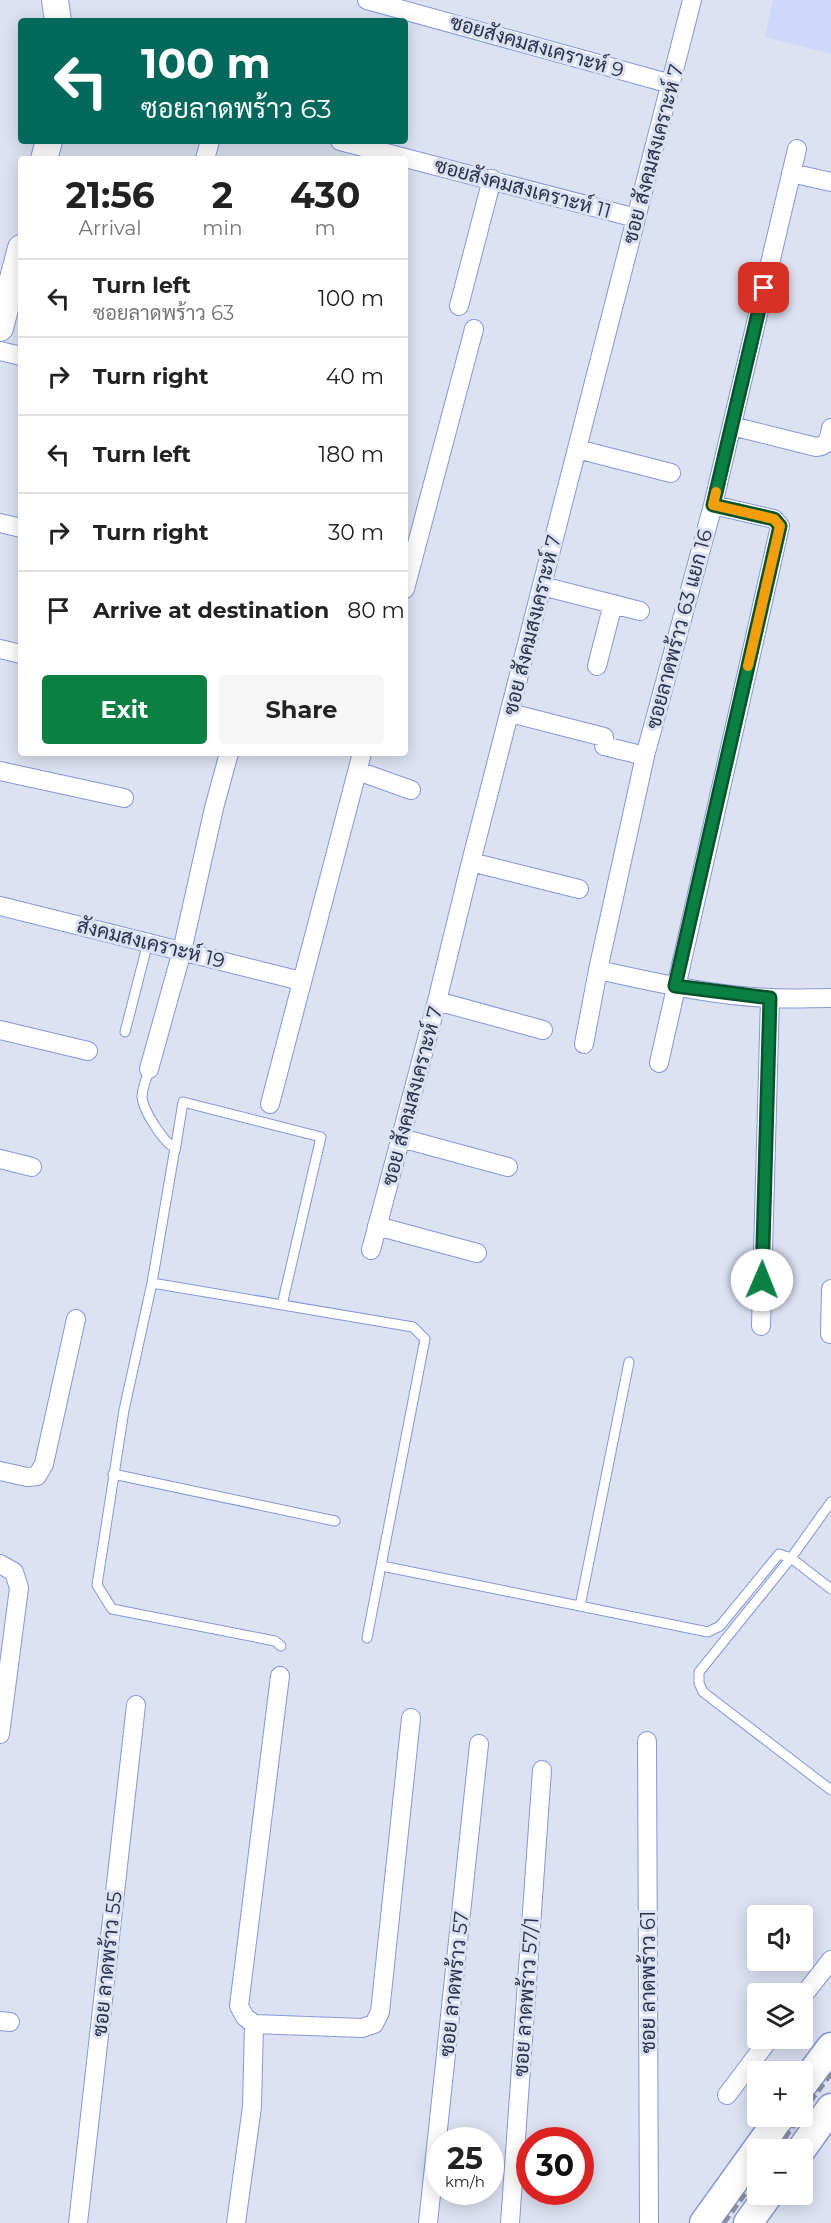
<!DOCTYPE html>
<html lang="en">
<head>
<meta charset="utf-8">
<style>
  :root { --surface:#fff; --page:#f6f6f6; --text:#222; --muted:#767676; --line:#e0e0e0; --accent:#0b8043 }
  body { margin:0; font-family:Montserrat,Sarabun,sans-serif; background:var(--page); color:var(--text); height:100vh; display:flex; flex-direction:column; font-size:22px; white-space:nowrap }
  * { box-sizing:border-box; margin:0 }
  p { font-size:20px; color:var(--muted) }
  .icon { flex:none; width:33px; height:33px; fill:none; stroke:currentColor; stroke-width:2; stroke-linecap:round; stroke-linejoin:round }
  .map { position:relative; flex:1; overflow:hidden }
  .details { position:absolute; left:18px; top:156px; width:390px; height:600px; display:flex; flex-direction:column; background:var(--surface); border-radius:6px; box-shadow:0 3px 15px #0003 }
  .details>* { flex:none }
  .top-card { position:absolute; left:18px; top:18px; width:390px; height:126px; border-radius:6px; box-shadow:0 3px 15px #0003; background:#00695c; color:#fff; overflow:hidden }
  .fabs { position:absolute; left:747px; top:1905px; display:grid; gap:12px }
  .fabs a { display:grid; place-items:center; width:66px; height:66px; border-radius:6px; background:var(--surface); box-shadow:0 3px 15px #0003; font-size:30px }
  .speed { position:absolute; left:426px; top:2127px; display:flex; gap:12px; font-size:30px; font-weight:700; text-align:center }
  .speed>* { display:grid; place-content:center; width:78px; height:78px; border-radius:50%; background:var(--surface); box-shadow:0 3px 15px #0003; line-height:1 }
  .speed small { font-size:15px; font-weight:400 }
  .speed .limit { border:9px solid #d22; background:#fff; color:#111 }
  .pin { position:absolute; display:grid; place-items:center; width:51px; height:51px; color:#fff; margin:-26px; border-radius:12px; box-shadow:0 3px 9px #0006 }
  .me { position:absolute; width:66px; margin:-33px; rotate:1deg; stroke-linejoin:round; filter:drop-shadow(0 0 4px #0008) }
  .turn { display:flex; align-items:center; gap:21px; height:126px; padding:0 24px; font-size:27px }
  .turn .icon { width:78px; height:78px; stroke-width:2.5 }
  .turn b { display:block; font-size:42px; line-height:51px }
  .eta { display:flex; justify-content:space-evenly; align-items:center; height:102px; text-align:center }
  .eta b { font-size:36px; font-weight:700; line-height:42px }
  .action { display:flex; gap:12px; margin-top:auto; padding:12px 24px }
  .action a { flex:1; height:69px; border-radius:6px; background:var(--accent); color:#fff; font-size:24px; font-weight:700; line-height:69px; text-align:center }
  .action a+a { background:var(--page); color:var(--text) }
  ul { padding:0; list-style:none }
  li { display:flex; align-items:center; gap:18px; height:78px; padding:0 24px; border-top:2px solid var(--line) }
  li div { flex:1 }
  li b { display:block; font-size:22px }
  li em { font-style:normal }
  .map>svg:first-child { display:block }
</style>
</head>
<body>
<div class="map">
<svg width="831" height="2223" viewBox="0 0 831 2223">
  <rect width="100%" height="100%" fill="#dde2f2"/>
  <path fill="#ced9f9" d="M 773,0 L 831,0 L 831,54 L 765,37 Z"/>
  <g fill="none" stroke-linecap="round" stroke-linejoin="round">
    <defs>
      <path id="service" d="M 125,1032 L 148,942
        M 149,1069 C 147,1078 142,1088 142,1097 C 143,1110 163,1142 175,1148 L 152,1283 L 124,1410 L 97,1585 L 112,1609 L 275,1641 L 281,1646
        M 175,1151 L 183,1102 L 321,1137 L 282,1305
        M 152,1283 L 413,1327 L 425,1339 L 367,1638
        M 113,1474 L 335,1521
        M 831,1502 L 791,1558 L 699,1672 L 699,1683 L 703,1692 L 831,1790
        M 382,1566 L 708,1632 L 720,1626 L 779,1554 L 791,1558 L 831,1589
        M 580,1606 L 629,1362"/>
      <path id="minor" d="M 367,0 L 671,84
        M 340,141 L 636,218
        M 205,159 L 210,141
        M 791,173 L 831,182
        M 459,306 L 492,179
        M 0,351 L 21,356
        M 732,426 L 816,447 C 828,446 829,439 831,428
        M 577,449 L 671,473
        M 0,523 L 21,528
        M 542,586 L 640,611
        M 405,589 L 474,329
        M 0,649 L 21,654
        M 597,666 L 613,604
        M 510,713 L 604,737 L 604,746 L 645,756
        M 0,771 L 124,798
        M 358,771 L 411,790
        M 471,862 L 579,889
        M 0,906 L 301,981
        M 598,970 C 654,982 713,996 771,998 C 791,999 811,998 831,998
        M 437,1001 L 543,1030
        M 0,1030 L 88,1051
        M 584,1044 L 598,970 L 645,756 L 713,505 L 797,149
        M 659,1063 L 780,526 L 774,519 L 713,505
        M 149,1069 L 182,951 L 214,808 L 229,753
        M 270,1104 L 362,753
        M 401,1138 L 508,1167
        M 0,1159 L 32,1167
        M 377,1226 L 477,1253
        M 371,1250 L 437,1001 L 471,862 L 692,0
        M 761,1326 L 770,998
        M 830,1334 L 831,1289
        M 0,1471 L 27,1477 L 37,1476 L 44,1464 L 76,1319
        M 0,1564 L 14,1572 L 19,1588 L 0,1734
        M 647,1741 L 649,2223
        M 802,1997 L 831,1960
        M 0,2021 L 10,2022
        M 254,2024 L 362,2028 L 374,2024 L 380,2012 L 411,1718
        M 727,2095 L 770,2038
        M 78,2223 L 136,1705
        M 236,2223 L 252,2107 L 254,2024 L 245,2017 L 239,2006 L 280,1676
        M 428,2223 L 479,1744
        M 510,2223 L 542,1770"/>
      <path id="secondary" d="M 55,0 L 58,21
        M 44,159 L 49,141
        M 0,328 L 21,248"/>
      <path id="primary" d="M 802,2086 L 831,2047
        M 801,2150 L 831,2108
        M 704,2223 L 781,2116
        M 748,2223 L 769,2194"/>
    </defs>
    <use href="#service" stroke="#8397dd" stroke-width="11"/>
    <use href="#minor" stroke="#8397dd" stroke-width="20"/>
    <use href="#secondary" stroke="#8397dd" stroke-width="28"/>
    <use href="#primary" stroke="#8397dd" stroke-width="31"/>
    <use href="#service" stroke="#fff" stroke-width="9"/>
    <use href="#minor" stroke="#fff" stroke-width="18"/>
    <use href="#secondary" stroke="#fff" stroke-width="26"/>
    <use href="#primary" stroke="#fff" stroke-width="28"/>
    <path stroke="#888ea4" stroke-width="4.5" stroke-dasharray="9 4.5" stroke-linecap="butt" d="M 802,2113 L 831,2074
      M 777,2150 L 800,2116
      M 724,2223 L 758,2176"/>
  </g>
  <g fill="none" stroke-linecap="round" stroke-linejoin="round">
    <defs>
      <path id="route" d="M 762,1280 L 770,998 L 675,986 L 780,526 L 774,519 L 713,505 L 764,288"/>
    </defs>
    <use href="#route" stroke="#07532c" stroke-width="15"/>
    <use href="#route" stroke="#0b8043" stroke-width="10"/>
    <path stroke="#f59e0b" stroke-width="10" d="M 716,492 L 713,505 L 774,519 L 780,526 L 748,666"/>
  </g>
  <g text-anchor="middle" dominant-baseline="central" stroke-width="6" stroke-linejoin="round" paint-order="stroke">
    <g font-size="20" fill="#28304d" stroke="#dde2f2">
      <text transform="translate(537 46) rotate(16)">ซอยสังคมสงเคราะห์ 9</text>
      <text transform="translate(653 154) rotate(-75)">ซอย สังคมสงเคราะห์ 7</text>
      <text transform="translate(523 188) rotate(15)">ซอยสังคมสงเคราะห์ 11</text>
      <text transform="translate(532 625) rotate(-76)">ซอย สังคมสงเคราะห์ 7</text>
      <text transform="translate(679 629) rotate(-75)">ซอยลาดพร้าว 63 แยก 16</text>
      <text transform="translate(151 943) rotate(14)">สังคมสงเคราะห์ 19</text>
      <text transform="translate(412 1096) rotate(-75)">ซอย สังคมสงเคราะห์ 7</text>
      <text transform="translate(107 1964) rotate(-84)">ซอย ลาดพร้าว 55</text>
      <text transform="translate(648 1982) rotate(-90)">ซอย ลาดพร้าว 61</text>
      <text transform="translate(454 1984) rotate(-84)">ซอย ลาดพร้าว 57</text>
      <text transform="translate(526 1997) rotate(-86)">ซอย ลาดพร้าว 57/1</text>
    </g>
  </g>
</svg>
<div class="fabs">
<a><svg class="icon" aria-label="sound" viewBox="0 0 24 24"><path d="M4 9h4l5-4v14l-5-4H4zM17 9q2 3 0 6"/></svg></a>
<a><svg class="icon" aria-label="layers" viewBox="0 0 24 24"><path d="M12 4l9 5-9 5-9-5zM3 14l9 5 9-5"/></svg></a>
<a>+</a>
<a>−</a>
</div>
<div class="speed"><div>25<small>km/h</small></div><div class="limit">30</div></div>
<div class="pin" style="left:764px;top:288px;background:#d93025"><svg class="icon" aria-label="arrive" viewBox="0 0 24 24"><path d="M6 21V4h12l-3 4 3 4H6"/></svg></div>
<svg class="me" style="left:762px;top:1280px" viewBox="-20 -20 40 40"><circle r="19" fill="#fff"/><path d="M0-13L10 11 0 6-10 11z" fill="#0b8043"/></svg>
<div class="top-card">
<div class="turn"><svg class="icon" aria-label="left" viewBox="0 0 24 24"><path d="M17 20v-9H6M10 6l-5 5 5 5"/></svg><div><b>100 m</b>ซอยลาดพร้าว 63</div></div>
</div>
<section class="details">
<div class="eta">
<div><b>21:56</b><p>Arrival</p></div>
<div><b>2</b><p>min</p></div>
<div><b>430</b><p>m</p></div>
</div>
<ul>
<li><svg class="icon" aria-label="left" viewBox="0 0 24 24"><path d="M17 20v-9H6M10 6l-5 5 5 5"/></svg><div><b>Turn left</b><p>ซอยลาดพร้าว 63</p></div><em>100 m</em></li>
<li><svg class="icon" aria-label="right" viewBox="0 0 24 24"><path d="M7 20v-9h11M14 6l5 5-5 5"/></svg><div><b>Turn right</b></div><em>40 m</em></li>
<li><svg class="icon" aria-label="left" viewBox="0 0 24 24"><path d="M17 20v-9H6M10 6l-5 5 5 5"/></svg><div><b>Turn left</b></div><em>180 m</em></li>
<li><svg class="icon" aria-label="right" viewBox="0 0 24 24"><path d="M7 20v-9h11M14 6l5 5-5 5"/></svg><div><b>Turn right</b></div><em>30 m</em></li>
<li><svg class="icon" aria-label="arrive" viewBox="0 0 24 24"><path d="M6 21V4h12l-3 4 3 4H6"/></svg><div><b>Arrive at destination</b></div><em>80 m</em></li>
</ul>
<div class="action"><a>Exit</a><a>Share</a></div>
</section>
</div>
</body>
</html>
